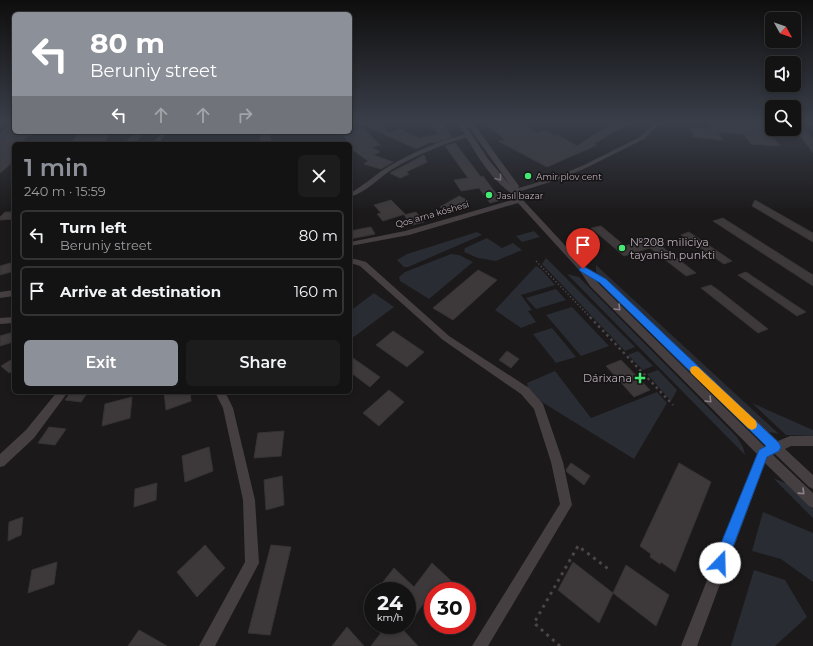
<!DOCTYPE html>
<html lang="en">
<head>
<meta charset="utf-8">
<style>
  :root { --surface:#141314; --page:#1d1c1d; --text:#f1f3f6; --muted:#9d9ea0; --line:#333234; --accent:#8c9099 }
  body { margin:0; font-family:Montserrat,sans-serif; background:var(--page); color:var(--text); height:100vh; display:flex; flex-direction:column; font-size:15px; white-space:nowrap }
  * { box-sizing:border-box; margin:0 }
  p { font-size:13px; color:var(--muted) }
  .icon { flex:none; width:22px; height:22px; fill:none; stroke:currentColor; stroke-width:2; stroke-linecap:round; stroke-linejoin:round }
  .map { position:relative; flex:1; overflow:hidden }
  .panel { position:absolute; left:12px; top:142px; width:340px; height:252px; display:flex; flex-direction:column; background:var(--surface); border-radius:6px; box-shadow:0 2px 6px #0003,0 0 0 1px var(--line) }
  .panel>* { flex:none }
  .top-card { position:absolute; left:12px; top:12px; width:340px; height:122px; border-radius:6px; box-shadow:0 2px 6px #0003,0 0 0 1px var(--line); background:#8c9099; color:#fff; overflow:hidden }
  .needle { width:26px; rotate:130deg }
  .fabs { position:absolute; left:765px; top:12px; display:grid; gap:8px }
  .fabs a { display:grid; place-items:center; width:36px; height:36px; border-radius:6px; background:var(--surface); box-shadow:0 2px 6px #0003,0 0 0 1px var(--line); font-size:20px }
  .speed { position:absolute; left:364px; top:582px; display:flex; gap:8px; font-size:20px; font-weight:700; text-align:center }
  .speed>* { display:grid; place-content:center; width:52px; height:52px; border-radius:50%; background:var(--surface); box-shadow:0 2px 6px #0003,0 0 0 1px var(--line); line-height:1 }
  .speed small { font-size:10px; font-weight:400 }
  .speed .limit { border:6px solid #d22; background:#fff; color:#111 }
  .pin { position:absolute; display:grid; place-items:center; width:34px; height:34px; color:#fff; margin:-41px -17px; border-radius:50% 50% 50% 0; rotate:-45deg; box-shadow:0 0 4px #0007 }
  .pin .icon { rotate:45deg }
  .me { position:absolute; width:44px; margin:-22px; rotate:21deg; stroke-linejoin:round; filter:drop-shadow(0 0 3px #0008) }
  .turn { display:flex; align-items:center; gap:14px; height:84px; padding:0 12px; font-size:18px }
  .turn .icon { width:52px; height:52px; stroke-width:2.5 }
  .turn b { display:block; font-size:28px; line-height:34px }
  .lanes { display:flex; align-items:center; height:38px; padding:0 12px; background:#0003; justify-content:center; gap:20px; direction:ltr }
  .lanes .off { opacity:.35 }
  .round { display:grid; place-items:center; flex:none; width:42px; height:42px; border-radius:6px; background:var(--page) }
  .summary { display:flex; align-items:center; justify-content:space-between; height:68px; padding:0 12px }
  h1 { font-size:24px; font-weight:600; line-height:30px; color:var(--accent) }
  .primary-button { display:flex; gap:8px; margin-top:auto; padding:8px 12px }
  .primary-button a { flex:1; height:46px; border-radius:6px; background:var(--accent); color:#fff; font-size:16px; font-weight:600; line-height:46px; text-align:center }
  .primary-button a+a { background:var(--page); color:var(--text) }
  ul { padding:0; list-style:none }
  li { display:flex; align-items:center; gap:12px; height:50px; margin:0 8px 6px; padding:0 4px; border:2px solid var(--line); border-radius:6px }
  li div { flex:1 }
  li b { display:block; font-size:15px }
  li em { font-style:normal }
  .map>svg:first-child { display:block }
</style>
</head>
<body>
<div class="map">
<svg width="813" height="646" viewBox="0 0 813 646">
  <rect width="100%" height="100%" fill="#1b191a"/>
  <path fill="#292c33" d="M 534,231 L 540,237 L 522,242 L 516,236 Z
    M 477,232 L 482,235 L 408,267 L 404,267 L 397,260 L 407,254 Z
    M 487,238 L 502,248 L 513,243 L 522,250 L 496,261 L 478,258 L 464,252 L 465,248 Z
    M 451,254 L 459,255 L 473,262 L 429,299 L 400,281 L 399,277 L 405,272 Z
    M 546,258 L 635,347 L 625,351 L 542,264 Z
    M 596,265 L 779,434 L 769,432 L 754,423 L 596,272 Z
    M 536,266 L 541,269 L 555,285 L 521,295 L 532,310 L 528,311 L 536,322 L 521,328 L 495,310 Z
    M 567,274 L 579,277 L 737,437 L 743,447 L 745,455 Z
    M 556,289 L 566,300 L 536,309 L 526,298 Z
    M 374,293 L 394,307 L 351,339 L 350,311 Z
    M 572,307 L 609,346 L 581,356 L 546,315 Z
    M 552,328 L 576,357 L 556,363 L 533,334 Z
    M 638,351 L 653,366 L 643,370 L 628,355 Z
    M 658,370 L 677,390 L 671,401 L 647,374 Z
    M 555,371 L 591,418 L 657,392 L 667,403 L 634,459 L 529,394 L 527,383 Z
    M 752,403 L 813,430 L 813,436 L 786,435 Z
    M 773,478 L 788,484 L 813,509 L 813,518 Z
    M 763,512 L 813,533 L 813,582 L 781,559 L 752,551 Z
    M 754,570 L 785,580 L 807,617 L 775,646 L 731,646 Z"/>
  <path fill="#3d393b" stroke="#373335" d="M 11,123 L 14,123 L 14,130 L 12,132 L 35,132 L 18,144 L 14,144 L 14,161 L 0,173 L 0,134 Z
    M 361,123 L 380,123 L 389,133 L 400,129 L 419,138 L 438,134 L 432,125 L 443,124 L 452,137 L 434,143 L 431,142 L 416,149 Z
    M 486,123 L 523,123 L 536,133 L 546,130 L 555,136 L 558,135 L 577,146 L 598,132 L 615,123 L 631,123 L 611,133 L 594,144 L 597,145 L 547,167 L 498,141 L 505,140 Z
    M 709,123 L 740,123 L 769,126 L 778,137 L 772,136 L 780,146 L 751,144 L 744,134 L 718,132 L 722,140 L 694,137 L 690,127 L 712,129 Z
    M 794,123 L 799,123 L 813,139 L 813,153 L 802,138 L 793,129 Z
    M 363,128 L 380,145 L 372,147 L 380,152 L 373,155 L 393,162 L 381,169 L 364,164 L 368,161 L 353,150 L 341,132 L 355,132 L 354,130 Z
    M 79,132 L 111,132 L 105,142 L 71,144 Z
    M 260,132 L 269,132 L 271,141 L 261,142 Z
    M 132,135 L 142,135 L 134,144 L 124,144 Z
    M 455,143 L 481,177 L 483,176 L 500,199 L 497,201 L 490,203 L 479,188 L 461,191 L 454,180 L 468,178 L 445,146 Z
    M 424,155 L 427,162 L 406,172 L 409,174 L 400,178 L 390,173 Z
    M 459,196 L 469,201 L 450,212 L 440,207 Z
    M 391,200 L 405,214 L 383,221 L 377,214 L 381,213 L 374,205 Z
    M 755,200 L 813,233 L 813,242 L 752,206 Z
    M 5,212 L 14,212 L 14,219 L 0,220 L 0,217 Z
    M 416,212 L 424,222 L 412,225 L 404,215 Z
    M 723,218 L 813,275 L 813,286 L 713,221 Z
    M 601,226 L 625,246 L 651,238 L 696,273 L 686,276 L 650,248 L 624,256 L 591,228 Z
    M 371,227 L 375,234 L 350,239 L 350,231 Z
    M 689,232 L 732,261 L 724,264 L 681,235 Z
    M 14,262 L 14,271 L 0,275 L 0,266 Z
    M 478,270 L 497,280 L 453,320 L 433,308 Z
    M 746,272 L 806,312 L 797,316 L 738,275 Z
    M 711,285 L 721,292 L 768,329 L 758,333 L 701,288 Z
    M 393,331 L 424,352 L 407,367 L 376,345 Z
    M 14,332 L 13,342 L 0,346 L 0,336 Z
    M 507,351 L 519,359 L 511,368 L 499,360 Z
    M 350,356 L 380,377 L 370,387 L 350,372 Z
    M 14,358 L 14,370 L 9,373 L 1,366 Z
    M 621,360 L 650,390 L 634,397 L 606,366 Z
    M 389,390 L 404,402 L 379,426 L 363,413 Z
    M 71,392 L 88,392 L 81,402 L 65,400 Z
    M 164,392 L 190,392 L 191,401 L 166,410 Z
    M 132,397 L 130,418 L 102,426 L 105,404 Z
    M 49,427 L 66,429 L 55,445 L 38,443 Z
    M 284,431 L 281,456 L 254,458 L 258,433 Z
    M 209,447 L 213,471 L 185,482 L 182,456 Z
    M 571,463 L 590,476 L 584,485 L 567,472 L 566,470 Z
    M 679,463 L 711,482 L 675,572 L 661,562 L 660,564 L 650,557 L 651,554 L 640,546 Z
    M 282,476 L 284,505 L 266,510 L 264,480 Z
    M 157,483 L 156,500 L 134,507 L 135,489 Z
    M 23,517 L 21,535 L 8,541 L 9,522 Z
    M 205,545 L 225,568 L 197,597 L 177,572 Z
    M 271,545 L 291,547 L 270,635 L 248,633 Z
    M 57,562 L 54,584 L 28,593 L 32,570 Z
    M 573,562 L 613,593 L 599,623 L 558,590 Z
    M 432,563 L 462,591 L 433,591 L 433,607 L 426,600 L 404,631 L 418,646 L 371,646 L 387,625 L 407,625 L 407,591 L 376,591 L 394,568 L 414,587 Z
    M 626,565 L 669,595 L 656,626 L 613,593 Z
    M 347,627 L 364,646 L 332,646 Z
    M 139,630 L 167,646 L 128,646 Z"/>
  <g fill="none" stroke-linecap="round" stroke-linejoin="round">
    <path stroke="#4c444a" stroke-width="1.5" stroke-dasharray="1.5 2" stroke-linecap="butt" d="M 536,261 L 591,318"/>
    <path stroke="#4c444a" stroke-width="2.5" stroke-dasharray="2.5 3.5" stroke-linecap="butt" d="M 590,317 L 673,405"/>
    <path stroke="#4c444a" stroke-width="3" stroke-dasharray="3 4.5" stroke-linecap="butt" d="M 560,646 L 534,623 L 578,546 L 611,571"/>
    <path fill="#453f42" fill-rule="evenodd" d="M 0,123 L 5,123 L 0,129 Z
      M 655,123 L 661,123 L 644,139 L 588,167 L 560,179 L 518,192 L 522,199 L 587,269 L 606,279 L 778,441 L 790,436 L 813,436 L 813,446 L 791,446 L 785,449 L 813,475 L 813,489 L 809,487 L 775,454 L 773,455 L 813,493 L 813,508 L 809,506 L 765,463 L 697,646 L 681,646 L 757,454 L 590,286 L 580,271 L 518,203 L 409,235 L 350,246 L 350,242 L 405,231 L 515,199 L 511,191 L 512,190 L 556,177 L 584,165 L 640,137 ZM 594,279 L 600,283 L 767,446 L 765,447 Z
      M 807,123 L 813,123 L 813,126 L 807,124 Z
      M 162,132 L 168,132 L 158,144 L 152,144 Z
      M 469,133 L 471,134 L 471,136 C 443,144 416,155 391,170 C 378,179 366,192 350,197 L 350,193 C 363,186 374,176 386,168 C 412,152 440,141 469,133 Z
      M 350,259 L 355,259 L 366,262 L 449,336 L 529,388 L 543,404 L 563,462 L 572,505 L 488,646 L 472,646 L 560,504 L 551,462 L 534,409 L 521,394 L 443,340 L 360,266 L 354,264 L 350,265 Z
      M 14,290 L 14,296 L 0,298 L 0,292 Z
      M 14,317 L 14,323 L 0,324 L 0,318 Z
      M 57,392 L 68,392 L 34,438 L 4,466 L 0,467 L 0,454 L 26,430 Z
      M 215,392 L 225,392 L 233,408 L 255,500 L 259,563 L 215,646 L 199,646 L 245,562 L 243,500 L 223,408 Z"/>
    <path fill="#453f42" fill-rule="evenodd" d="M 458,123 L 464,123 L 488,159 L 510,185 L 466,123 L 473,123 L 519,186 L 517,193 L 511,193 C 487,176 473,148 458,123 Z"/>
  </g>
  <defs><path id="oneway-chevron" d="M-2-3.5L2.5 0L-2 3.5" fill="none" stroke-width="1.6" stroke-linecap="round" stroke-linejoin="round"/></defs>
  <g stroke="#8b8088">
    <use href="#oneway-chevron" transform="translate(499 178) rotate(52)"/>
    <use href="#oneway-chevron" transform="translate(618 308) rotate(45)"/>
    <use href="#oneway-chevron" transform="translate(709 400) rotate(45)"/>
    <use href="#oneway-chevron" transform="translate(802 492) rotate(44)"/>
  </g>
  <linearGradient id="sky" x2="0" y2="1"><stop stop-color="#0f0e0e"/><stop offset="0.57" stop-color="#393e49"/><stop offset="1" stop-color="#393e49" stop-opacity="0"/></linearGradient>
  <rect width="813" height="214" fill="url(#sky)"/>
  <path fill="#1a73e8" stroke="#114b97" d="M 583,266 L 606,279 L 779,443 L 781,447 L 779,451 L 767,457 L 725,568 L 720,570 L 715,568 L 713,563 L 759,450 L 766,446 L 600,283 L 580,271 L 579,269 Z"/>
  <path fill="#f59e0b" d="M 695,366 L 698,367 L 756,421 L 757,425 L 756,428 L 752,430 L 748,428 L 691,373 L 690,370 L 691,367 Z"/>
  <g fill="#44e873" stroke="#161415" stroke-width="1.5">
    <circle cx="528" cy="176" r="4"/>
    <circle cx="489" cy="195" r="4"/>
    <circle cx="622" cy="248" r="4"/>
    <path d="M638 372h4v4h4v4h-4v4h-4v-4h-4v-4h4z"/>
  </g>
  <g text-anchor="middle" dominant-baseline="central" stroke-width="3" stroke-linejoin="round" paint-order="stroke">
    <g font-size="9" fill="#baacb6" stroke="#161415" text-anchor="start">
      <text x="536" y="176">Amir plov cent</text>
      <text x="497" y="195">Jasıl bazar</text>
    </g>
    <g font-size="9" fill="#baacb6" stroke="#161415">
      <text transform="translate(432 214) rotate(-16)">Qos arna kóshesi</text>
    </g>
    <g font-size="11" fill="#baacb6" stroke="#161415" text-anchor="start">
      <text x="630" y="242">№208 miliciya<tspan x="630" dy="13">tayanish punkti</tspan></text>
      <text x="632" y="378" text-anchor="end">Dárixana</text>
    </g>
  </g>
</svg>
<div class="fabs">
<a><svg class="needle" viewBox="-14 -14 28 28"><path d="M0-13l5 13h-10z" fill="#e53935"/><path d="M0 13l5-13h-10z" fill="#9d9ea0"/></svg></a>
<a><svg class="icon" aria-label="sound" viewBox="0 0 24 24"><path d="M4 9h4l5-4v14l-5-4H4zM17 9q2 3 0 6"/></svg></a>
<a><svg class="icon" aria-label="search" viewBox="0 0 24 24"><circle cx="10" cy="10" r="6"/><path d="M15 15l6 6"/></svg></a>
</div>
<div class="speed"><div>24<small>km/h</small></div><div class="limit">30</div></div>
<div class="pin" style="left:583px;top:269px;background:#d93025"><svg class="icon" aria-label="arrive" viewBox="0 0 24 24"><path d="M6 21V4h12l-3 4 3 4H6"/></svg></div>
<svg class="me" style="left:720px;top:563px" viewBox="-20 -20 40 40"><circle r="19" fill="#fff"/><path d="M0-13L10 11 0 6-10 11z" fill="#1a73e8"/></svg>
<div class="top-card">
<div class="turn"><svg class="icon" aria-label="left" viewBox="0 0 24 24"><path d="M17 20v-9H6M10 6l-5 5 5 5"/></svg><div><b>80 m</b>Beruniy street</div></div>
<div class="lanes"><svg class="icon" aria-label="left" viewBox="0 0 24 24"><path d="M17 20v-9H6M10 6l-5 5 5 5"/></svg><svg class="icon off" aria-label="ahead" viewBox="0 0 24 24"><path d="M12 20V5M6 11l6-6 6 6"/></svg><svg class="icon off" aria-label="ahead" viewBox="0 0 24 24"><path d="M12 20V5M6 11l6-6 6 6"/></svg><svg class="icon off" aria-label="right" viewBox="0 0 24 24"><path d="M7 20v-9h11M14 6l5 5-5 5"/></svg></div>
</div>
<section class="panel">
<div class="summary"><div><h1>1 min</h1><p>240 m · 15:59</p></div><a class="round"><svg class="icon" aria-label="close" viewBox="0 0 24 24"><path d="M6 6l12 12M18 6L6 18"/></svg></a></div>
<ul>
<li><svg class="icon" aria-label="left" viewBox="0 0 24 24"><path d="M17 20v-9H6M10 6l-5 5 5 5"/></svg><div><b>Turn left</b><p>Beruniy street</p></div><em>80 m</em></li>
<li><svg class="icon" aria-label="arrive" viewBox="0 0 24 24"><path d="M6 21V4h12l-3 4 3 4H6"/></svg><div><b>Arrive at destination</b></div><em>160 m</em></li>
</ul>
<div class="primary-button"><a>Exit</a><a>Share</a></div>
</section>
</div>
</body>
</html>
